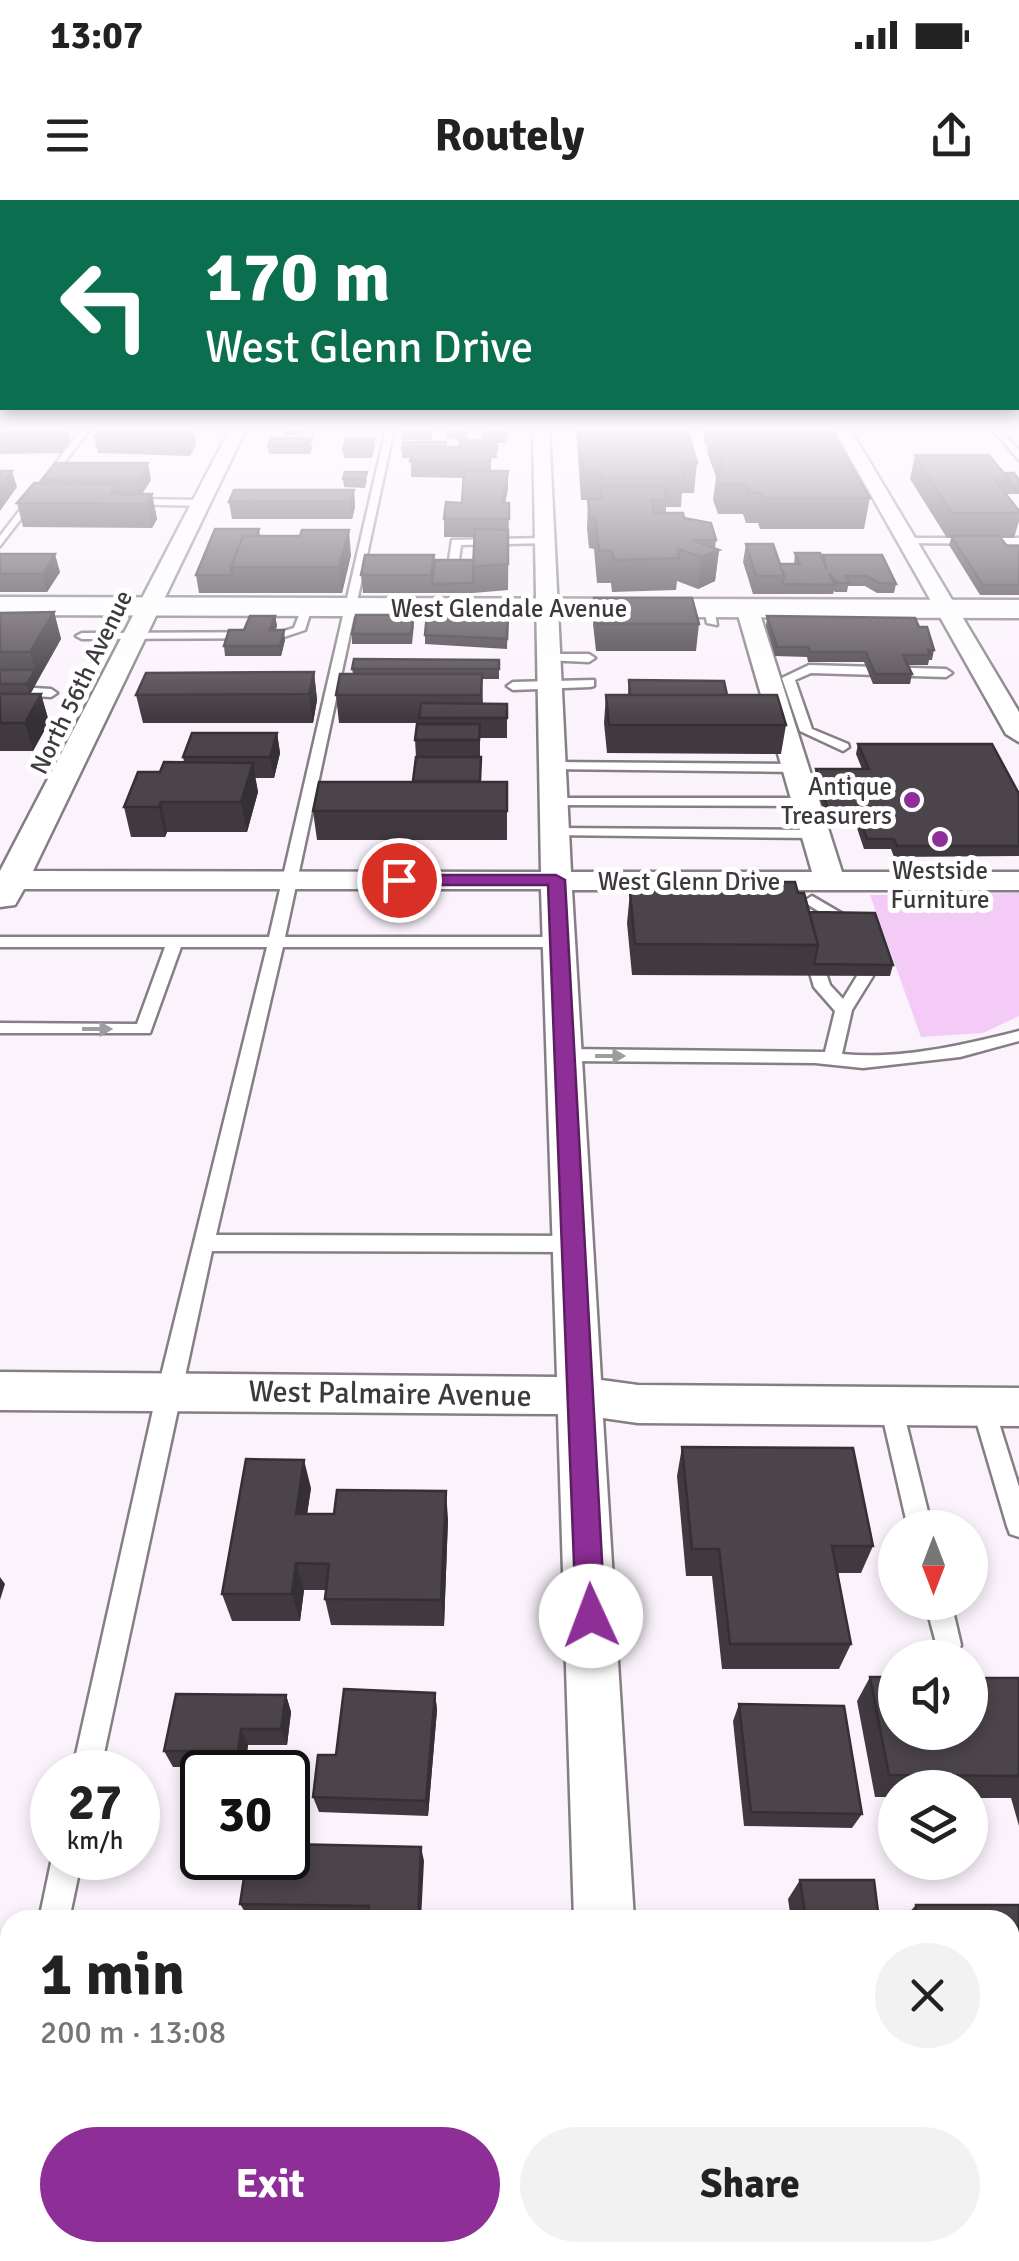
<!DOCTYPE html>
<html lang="en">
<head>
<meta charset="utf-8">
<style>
  :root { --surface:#fff; --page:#f2f2f2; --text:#222; --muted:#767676; --accent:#8e2e97 }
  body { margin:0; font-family:Signika,sans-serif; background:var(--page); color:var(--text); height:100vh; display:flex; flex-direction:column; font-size:38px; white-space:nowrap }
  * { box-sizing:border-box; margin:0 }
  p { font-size:32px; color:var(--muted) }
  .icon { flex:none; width:55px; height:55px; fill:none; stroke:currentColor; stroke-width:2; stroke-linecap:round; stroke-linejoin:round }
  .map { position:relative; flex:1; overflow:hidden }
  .drawer { position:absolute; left:0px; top:1710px; width:1020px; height:352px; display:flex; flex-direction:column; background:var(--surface); border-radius:30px 30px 0 0; box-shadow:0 5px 15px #0003 }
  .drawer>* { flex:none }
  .hud { position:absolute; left:0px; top:0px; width:1020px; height:210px; box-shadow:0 5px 15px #0003; background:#0b6e4f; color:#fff; overflow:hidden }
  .needle { width:65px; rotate:180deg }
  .buttons { position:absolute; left:878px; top:1310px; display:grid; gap:20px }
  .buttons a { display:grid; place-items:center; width:110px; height:110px; border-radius:50%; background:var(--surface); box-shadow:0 5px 15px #0003; font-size:50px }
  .speed { position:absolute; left:30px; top:1550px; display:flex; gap:20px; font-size:50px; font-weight:700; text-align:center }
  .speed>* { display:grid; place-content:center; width:130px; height:130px; border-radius:50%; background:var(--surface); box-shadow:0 5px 15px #0003; line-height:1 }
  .speed small { font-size:25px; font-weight:400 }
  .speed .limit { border:5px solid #111; border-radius:15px; background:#fff; color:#111 }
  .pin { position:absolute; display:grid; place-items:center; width:85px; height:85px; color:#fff; margin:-42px; border:5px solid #fff; border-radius:50%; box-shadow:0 2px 10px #0007 }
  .me { position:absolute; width:110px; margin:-55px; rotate:358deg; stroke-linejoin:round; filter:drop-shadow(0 0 8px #0008) }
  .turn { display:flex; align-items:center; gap:35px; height:210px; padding:0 40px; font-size:45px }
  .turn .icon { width:130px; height:130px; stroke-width:2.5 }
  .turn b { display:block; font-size:70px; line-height:85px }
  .round { display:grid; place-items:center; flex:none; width:105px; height:105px; border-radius:52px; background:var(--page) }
  .headline { display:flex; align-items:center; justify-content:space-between; height:170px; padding:0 40px }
  h1 { font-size:60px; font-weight:700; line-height:75px }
  .cta { display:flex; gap:20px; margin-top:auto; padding:20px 40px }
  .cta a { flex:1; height:115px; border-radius:60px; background:var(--accent); color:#fff; font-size:40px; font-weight:700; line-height:115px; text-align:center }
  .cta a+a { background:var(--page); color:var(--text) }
  .status { display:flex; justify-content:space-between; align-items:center; height:70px; padding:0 50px; background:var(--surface); direction:ltr }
  .status svg { height:28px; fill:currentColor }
  header { display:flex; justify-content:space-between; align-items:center; height:130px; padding:0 40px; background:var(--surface); font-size:45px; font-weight:700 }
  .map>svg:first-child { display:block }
</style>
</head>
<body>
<div class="status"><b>13:07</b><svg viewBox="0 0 49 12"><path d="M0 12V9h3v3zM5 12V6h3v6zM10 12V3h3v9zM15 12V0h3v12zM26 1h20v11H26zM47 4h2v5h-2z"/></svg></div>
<header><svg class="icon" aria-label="menu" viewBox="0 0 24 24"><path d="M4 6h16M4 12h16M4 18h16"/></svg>Routely<svg class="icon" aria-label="share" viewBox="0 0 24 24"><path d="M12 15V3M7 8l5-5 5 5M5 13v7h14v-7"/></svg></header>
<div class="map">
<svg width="1019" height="2061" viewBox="0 0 1019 2061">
  <rect width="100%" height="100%" fill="#fbf3fc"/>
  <path fill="#f4cbf7" d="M 1019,693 L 1019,816 L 983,833 L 921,837 L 870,695 Z"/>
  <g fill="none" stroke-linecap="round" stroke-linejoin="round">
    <defs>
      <path id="lane" d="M 82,229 L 90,229 L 0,346 L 0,336 Z
        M 386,229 L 394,229 L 285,737 L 559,737 L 567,742 L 559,747 L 283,747 L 216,1035 L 574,1036 L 581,1039 L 584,1044 L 581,1049 L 574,1052 L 212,1051 L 100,1572 L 72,1572 L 157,1192 L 267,747 L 181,747 L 150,833 L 0,833 L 0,823 L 137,824 L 165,747 L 0,747 L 0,737 L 269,737 Z
        M 992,229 L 1000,229 L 1019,251 L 1019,260 Z
        M 130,299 L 202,300 L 207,303 L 202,306 L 127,304 Z
        M 544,338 L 548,343 L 461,345 L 458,367 L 453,370 L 448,367 L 452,340 Z
        M 905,338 L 1019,338 L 1019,344 L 901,343 Z
        M 303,405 L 312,407 L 305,430 L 281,438 L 82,439 L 76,436 L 82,433 L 281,432 L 294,428 Z
        M 709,405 L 714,408 L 717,425 L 707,423 L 704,408 Z
        M 548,454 L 589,454 L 595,458 L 589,462 L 544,460 L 542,458 Z
        M 809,465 L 946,469 L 952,473 L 946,477 L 811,473 L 795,480 L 812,529 L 848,544 L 849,547 L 843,551 L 800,531 L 782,478 Z
        M 594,480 L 594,486 L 590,487 L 513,490 L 507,486 L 513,482 Z
        M 0,486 L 51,489 L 57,493 L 51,497 L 0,494 Z
        M 552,562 L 796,564 L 803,568 L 796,572 L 547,569 L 547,563 Z
        M 554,598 L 807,598 L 814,602 L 807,606 L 549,605 L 547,602 Z
        M 555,628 L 816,630 L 823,634 L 816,638 L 550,635 L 550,629 Z
        M 812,696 L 853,720 L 873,776 L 852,810 L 842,854 C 900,860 963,845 1019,831 L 1019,841 L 960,857 L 863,868 L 815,863 L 565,861 L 556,855 L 565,849 L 825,852 L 835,811 L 814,787 L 804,752 L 806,749 L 818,749 L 830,785 L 843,799 L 857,776 L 841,725 L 807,704 L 804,701 Z
        M 891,1197 L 899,1199 L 902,1206 L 932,1328 L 908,1328 L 880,1206 L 883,1199 Z
        M 983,1198 L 991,1200 L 994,1207 L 1019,1287 L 1019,1337 L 1010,1334 L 1007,1326 L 972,1207 L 975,1200 Z
        M 925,1402 L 951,1402 L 961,1445 L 957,1454 L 948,1458 L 939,1454 Z
        M 52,1658 L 82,1658 L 69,1720 L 39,1720 Z
        M 10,1907 L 10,1982 L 0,1986 L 0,1911 Z"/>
      <path id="street" d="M 230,229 L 246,229 L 33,671 L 541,672 L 533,229 L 549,229 L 571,672 L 812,672 L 736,408 L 747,401 L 758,408 L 842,672 L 1019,672 L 1019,690 L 572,690 L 601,1180 L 638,1185 L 1019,1188 L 1019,1226 L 638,1223 L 603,1218 L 634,1720 L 574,1720 L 558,1214 L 0,1210 L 0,1172 L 557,1177 L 541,689 L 24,689 L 15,705 L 0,707 L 0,671 Z
        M 834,229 L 850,229 L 1019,512 L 1019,542 L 1006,534 Z
        M 584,2052 L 654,2052 L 654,2061 L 584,2061 Z"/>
      <path id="secondary" d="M 0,397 L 1019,400 L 1019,418 L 0,415 Z"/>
    </defs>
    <use href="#lane" stroke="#857e85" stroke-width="5"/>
    <use href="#street" stroke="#857e85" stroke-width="5"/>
    <use href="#secondary" stroke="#857e85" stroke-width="5"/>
    <use href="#lane" fill="#fff" fill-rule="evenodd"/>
    <use href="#street" fill="#fff" fill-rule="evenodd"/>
    <use href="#secondary" fill="#fff" fill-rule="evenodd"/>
  </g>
  <path fill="#403a40" d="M 0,229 L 79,229 L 77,231 L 67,231 L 70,241 L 61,253 L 0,254 Z
    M 193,229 L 196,245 L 190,256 L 98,253 L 94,237 Z
    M 284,229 L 311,229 L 306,234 L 285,235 Z
    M 400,229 L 434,229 L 431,240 L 401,240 Z
    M 446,229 L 468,229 L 468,240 L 446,239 Z
    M 483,229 L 507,232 L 507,243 L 497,243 L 497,258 L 491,258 L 491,271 L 508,271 L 508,288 L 505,303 L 509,303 L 508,390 L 473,393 L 363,393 L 361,375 L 434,363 L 473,361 L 474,337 L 444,337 L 444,319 L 462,303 L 464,278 L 411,277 L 411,258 L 402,258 L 402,250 L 459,247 L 483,240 Z
    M 576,229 L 687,229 L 697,263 L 694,293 L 682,293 L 681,307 L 666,307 L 666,313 L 684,318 L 716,340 L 715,348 L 719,350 L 715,381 L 698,389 L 677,381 L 676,390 L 612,392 L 611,383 L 597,383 L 594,349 L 589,348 L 587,329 L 588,300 L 581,300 Z
    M 705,229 L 830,229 L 870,298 L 864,329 L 760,329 L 758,323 L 746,323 L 743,314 L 718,314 L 713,300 L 716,277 L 707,252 L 708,246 L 706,246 L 704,240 Z
    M 268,246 L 313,246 L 310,254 L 269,254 Z
    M 375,247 L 372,258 L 344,258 L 343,250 Z
    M 915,255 L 1004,273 L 1019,280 L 1019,294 L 1006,294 L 1019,311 L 1019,321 L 1014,338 L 1001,338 L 1007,346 L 1019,346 L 1019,395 L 980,395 L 949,345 L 951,338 L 947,338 L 910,279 Z
    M 345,272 L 367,280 L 365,288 L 344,287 L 343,279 Z
    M 42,280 L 151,280 L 142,294 L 152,294 L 157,319 L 152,328 L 23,327 L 17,303 L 43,283 Z
    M 354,290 L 355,307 L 352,319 L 232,319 L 229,302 Z
    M 259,329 L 260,336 L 351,355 L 342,393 L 199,393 L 196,375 Z
    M 746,344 L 780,364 L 794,364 L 795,353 L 823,359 L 823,355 L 896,384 L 894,393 L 877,393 L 865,386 L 848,386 L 847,392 L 835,392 L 834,391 L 833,394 L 753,394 L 743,362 Z
    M 0,354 L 60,372 L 47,392 L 0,392 Z
    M 594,398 L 699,424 L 696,451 L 596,451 L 593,424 Z
    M 54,412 L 61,439 L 30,494 L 41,494 L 49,522 L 33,551 L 0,551 L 0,413 Z
    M 275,416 L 277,426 L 275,430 L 285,440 L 281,456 L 225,456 L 224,446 L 244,430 Z
    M 508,416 L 507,449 L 425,444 L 425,435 Z
    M 767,416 L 919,427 L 934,450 L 932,460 L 929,460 L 928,465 L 908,465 L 912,474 L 910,484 L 873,484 L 864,462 L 808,462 L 807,457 L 775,456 L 766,426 Z
    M 414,425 L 412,444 L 352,444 L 352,434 Z
    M 499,460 L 499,479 L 482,479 L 483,504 L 507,504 L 507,538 L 480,538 L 480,557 L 481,582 L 507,582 L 507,640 L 317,640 L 313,611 L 413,582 L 416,557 L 415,540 L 419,523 L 339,523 L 336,495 L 353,474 L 352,469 Z
    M 314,472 L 317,500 L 313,523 L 143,523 L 136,495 Z
    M 629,480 L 727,495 L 786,525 L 781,554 L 607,553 L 604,523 L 606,495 L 628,495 Z
    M 277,533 L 280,553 L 274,578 L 255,578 L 258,592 L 247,632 L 167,632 L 165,637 L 131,637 L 124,607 L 160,572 L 184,562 L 183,557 Z
    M 858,544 L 1019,594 L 1019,656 L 894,657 L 891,649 L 864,649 L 854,619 L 826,619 L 814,579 L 816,569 L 862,569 L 856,554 Z
    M 649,682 L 798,693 L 809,712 L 893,765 L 890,776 L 632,775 L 627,723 L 630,692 L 648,692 Z
    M 682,1247 L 873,1346 L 861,1373 L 838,1373 L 851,1444 L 839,1469 L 722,1469 L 712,1376 L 686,1376 L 677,1276 Z
    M 311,1288 L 307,1314 L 448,1319 L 444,1426 L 331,1425 L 325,1399 L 326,1390 L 304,1390 L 300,1421 L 232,1421 L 222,1394 Z
    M 870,1477 L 1019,1478 L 1019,1626 L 1011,1598 L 970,1598 L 970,1588 L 895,1588 L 895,1597 L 875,1597 L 857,1501 Z
    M 435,1493 L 437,1510 L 428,1616 L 319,1612 L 313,1597 L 336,1555 Z
    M 286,1495 L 291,1512 L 287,1545 L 248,1545 L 245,1567 L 173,1567 L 164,1551 Z
    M 739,1504 L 862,1614 L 852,1628 L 744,1626 L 733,1521 Z
    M 424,1661 L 367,1718 L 248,1717 L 240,1704 Z
    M 800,1680 L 879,1720 L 791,1720 L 788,1699 Z
    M 916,1705 L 1019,1705 L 1019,1955 L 1015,1955 L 1010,1932 L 1010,1720 L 902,1720 Z
    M 851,2052 L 1010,2052 L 1019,2061 L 852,2061 Z"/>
  <path fill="#343034" d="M 64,229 L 67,229 L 70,241 L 61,253 L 57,237 Z
    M 193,229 L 196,245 L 190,256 L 187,240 Z
    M 148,263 L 151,280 L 140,297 L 137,280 Z
    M 12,271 L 17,287 L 0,311 L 0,288 Z
    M 508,271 L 508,288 L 502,320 L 502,303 Z
    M 118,284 L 122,303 L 111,294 Z
    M 354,290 L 355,307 L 352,319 L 350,302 Z
    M 152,294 L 157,319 L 152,328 L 147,304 Z
    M 349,330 L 351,355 L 342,393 L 339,367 Z
    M 719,350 L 715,381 L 698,389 L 701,357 Z
    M 55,354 L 60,372 L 47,392 L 43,374 Z
    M 54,412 L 61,439 L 38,480 L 30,452 Z
    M 275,416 L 277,426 L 272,440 L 270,430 Z
    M 284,430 L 285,440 L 281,456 L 280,446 Z
    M 35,470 L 38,480 L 30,495 L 27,484 Z
    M 314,472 L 317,500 L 313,523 L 309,494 Z
    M 41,494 L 49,522 L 33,551 L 25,523 Z
    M 277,533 L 280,553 L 274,578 L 270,557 Z
    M 253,563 L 258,592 L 247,632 L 241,602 Z
    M 161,602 L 167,632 L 165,637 L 159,607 Z
    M 304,1260 L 311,1288 L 303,1342 L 296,1314 Z
    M 446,1291 L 448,1319 L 444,1426 L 441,1400 Z
    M 296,1363 L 304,1390 L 300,1421 L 292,1394 Z
    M 0,1377 L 5,1384 L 0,1400 Z
    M 435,1493 L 437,1510 L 428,1616 L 426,1601 Z
    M 286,1495 L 291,1512 L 287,1545 L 281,1529 Z
    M 241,1529 L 248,1545 L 245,1567 L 238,1551 Z
    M 421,1647 L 424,1661 L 421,1720 L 418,1720 Z"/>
  <path fill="#4b444b" stroke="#343034" stroke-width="2.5" d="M 0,229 L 64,229 L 57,237 L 0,238 Z
    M 193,229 L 187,240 L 94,237 L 100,230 Z
    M 483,229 L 507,229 L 507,235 L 483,235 Z
    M 579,229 L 687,229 L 697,263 L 680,263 L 684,277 L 601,277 L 600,271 L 583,271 Z
    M 712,229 L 830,229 L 870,298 L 764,298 L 762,293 L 750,293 L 746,284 L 721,284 L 717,271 L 723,270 L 720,262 L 724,262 Z
    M 271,238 L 312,238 L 309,246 L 268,246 Z
    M 346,239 L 374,239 L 372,250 L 343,250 Z
    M 460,240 L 497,240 L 497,250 L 491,250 L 491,247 L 459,247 Z
    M 403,242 L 446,242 L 445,247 L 414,247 L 413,250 L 402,250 Z
    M 414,247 L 491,247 L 490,261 L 410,261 Z
    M 915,255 L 989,255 L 1009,280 L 995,280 L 1019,311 L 1019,313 L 952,313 Z
    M 56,263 L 148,263 L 137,280 L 42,280 Z
    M 0,271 L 12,271 L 0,288 Z
    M 464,271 L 508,271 L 502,303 L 509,303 L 509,319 L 444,319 L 446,302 L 462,303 Z
    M 345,272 L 367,272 L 365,279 L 343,279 Z
    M 1004,273 L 1014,273 L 1019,280 L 1019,286 L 1007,286 L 1009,280 Z
    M 34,283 L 118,284 L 111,294 L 152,294 L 147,304 L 17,303 Z
    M 600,287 L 664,287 L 667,300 L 652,300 L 654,313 L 683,313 L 684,318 L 711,323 L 716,340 L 692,340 L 719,350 L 701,357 L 678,349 L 679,358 L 614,360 L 612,351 L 599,351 L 595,318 L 590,317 L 588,299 L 602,299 Z
    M 234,290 L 354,290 L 350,302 L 229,302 Z
    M 215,329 L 259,329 L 256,336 L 243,336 L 231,367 L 232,375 L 196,375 Z
    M 475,329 L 508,330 L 508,364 L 473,367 Z
    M 302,330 L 349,330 L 339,367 L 231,367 L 243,336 L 300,336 Z
    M 951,336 L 999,336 L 1007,346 L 1019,346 L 1019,385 L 983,385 Z
    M 746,344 L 773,344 L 784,376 L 756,376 Z
    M 795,353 L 820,353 L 827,370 L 823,355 L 882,355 L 896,384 L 879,383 L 867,376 L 846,376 L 849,383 L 837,383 L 829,373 L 835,385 L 782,384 L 784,376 L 780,364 L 800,364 Z
    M 0,354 L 55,354 L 43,374 L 0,374 Z
    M 365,355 L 434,355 L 431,375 L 361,375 Z
    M 435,360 L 473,360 L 473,383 L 432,384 Z
    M 594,398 L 692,398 L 699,424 L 598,424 Z
    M 54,412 L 30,452 L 0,452 L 0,413 Z
    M 427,414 L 508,416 L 507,439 L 425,435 Z
    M 356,415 L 414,415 L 411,434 L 352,434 Z
    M 250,416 L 275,416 L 270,430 L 284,430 L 280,446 L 224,446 L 229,430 L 244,430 Z
    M 767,416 L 915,418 L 919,427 L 927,427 L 934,450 L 928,450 L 930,455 L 903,455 L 912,474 L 875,474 L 866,452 L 810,452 L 808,447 L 777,447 Z
    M 354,459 L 499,460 L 499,469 L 352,469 Z
    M 0,470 L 35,470 L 27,484 L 0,484 Z
    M 314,472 L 309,494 L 136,495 L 146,473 Z
    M 340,474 L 482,474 L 481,495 L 336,495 Z
    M 629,480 L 724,481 L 727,495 L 630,495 Z
    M 0,494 L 41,494 L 25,523 L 0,523 Z
    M 606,495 L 777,495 L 786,525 L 609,525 Z
    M 421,503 L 507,504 L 507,518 L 419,518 Z
    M 417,524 L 480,524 L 479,540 L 415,540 Z
    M 192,533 L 277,533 L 270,557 L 183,557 Z
    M 858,544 L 992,544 L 1019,594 L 1019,646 L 897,646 L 894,639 L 867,639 L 856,608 L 828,609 L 816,569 L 869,569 Z
    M 416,557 L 481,557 L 480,581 L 413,581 Z
    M 164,562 L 253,563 L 241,602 L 161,602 L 159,607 L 124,607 L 138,572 L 160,572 Z
    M 319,582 L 507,582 L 507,611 L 313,611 Z
    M 649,682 L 795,682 L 798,693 L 804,693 L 818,745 L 635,744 L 630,692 L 650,692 Z
    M 809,712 L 875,713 L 893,765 L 814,764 L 818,745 Z
    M 682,1247 L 853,1248 L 873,1346 L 832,1346 L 851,1444 L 730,1444 L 719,1349 L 692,1349 Z
    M 246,1259 L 304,1260 L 296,1314 L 334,1314 L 337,1290 L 446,1291 L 441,1400 L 325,1399 L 329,1364 L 296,1363 L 292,1394 L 222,1394 Z
    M 870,1477 L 895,1477 L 895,1532 L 970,1532 L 970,1478 L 1019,1478 L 1019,1576 L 889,1575 Z
    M 344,1489 L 435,1493 L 426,1601 L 313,1597 L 318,1555 L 336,1555 Z
    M 176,1494 L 286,1495 L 281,1529 L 241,1529 L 238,1551 L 164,1551 Z
    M 739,1504 L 844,1506 L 862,1614 L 751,1612 Z
    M 288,1644 L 421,1647 L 418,1720 L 367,1720 L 369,1706 L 240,1704 L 247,1658 L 288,1658 Z
    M 800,1680 L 874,1680 L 879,1720 L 806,1720 Z
    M 916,1705 L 1019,1705 L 1019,1866 L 1011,1837 L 1010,1837 L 1010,1720 L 917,1720 Z
    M 1010,2010 L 1019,2010 L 1019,2061 L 869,2061 L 868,2052 L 1010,2052 Z
    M 51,2052 L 450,2052 L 450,2061 L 49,2061 Z"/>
  <defs><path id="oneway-solid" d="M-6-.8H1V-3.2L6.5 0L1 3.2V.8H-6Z" transform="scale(2.5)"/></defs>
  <g fill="#9e9c9e">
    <use href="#oneway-solid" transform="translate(97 829)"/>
    <use href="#oneway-solid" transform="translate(610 856)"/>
  </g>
  <linearGradient id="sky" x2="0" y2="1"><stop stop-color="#aaafec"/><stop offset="0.44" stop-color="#fdfafe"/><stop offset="1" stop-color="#fdfafe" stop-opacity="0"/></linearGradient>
  <rect width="1019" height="517" fill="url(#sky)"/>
  <path fill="#8e2e97" stroke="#5c1e62" stroke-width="2.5" d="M 556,675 L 565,680 L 605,1416 L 601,1426 L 591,1430 L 580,1426 L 576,1416 L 548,685 L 399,685 L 390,680 L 399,675 Z"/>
  <g fill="#8e2e97" stroke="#fff" stroke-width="4">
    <circle cx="912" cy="600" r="10"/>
    <circle cx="940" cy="639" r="10"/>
  </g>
  <g text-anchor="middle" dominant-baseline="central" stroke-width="10" stroke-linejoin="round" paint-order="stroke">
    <g font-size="25" fill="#3d393d" stroke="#fff">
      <text x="509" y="408">West Glendale Avenue</text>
      <text transform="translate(81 482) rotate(-64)">North 56th Avenue</text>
      <text x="689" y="681">West Glenn Drive</text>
    </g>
    <g font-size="25" fill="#3d393d" stroke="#fff" text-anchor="end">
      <text x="892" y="586">Antique<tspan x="892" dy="29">Treasurers</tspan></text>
      <text x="940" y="670" text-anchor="middle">Westside<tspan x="940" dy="29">Furniture</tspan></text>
    </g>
    <g font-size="30" fill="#3d393d" stroke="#fff">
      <text transform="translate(390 1194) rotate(1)">West Palmaire Avenue</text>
    </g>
  </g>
</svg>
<div class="buttons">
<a><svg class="needle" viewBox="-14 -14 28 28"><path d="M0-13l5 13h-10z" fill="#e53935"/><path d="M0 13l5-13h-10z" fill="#767676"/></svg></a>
<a><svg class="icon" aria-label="sound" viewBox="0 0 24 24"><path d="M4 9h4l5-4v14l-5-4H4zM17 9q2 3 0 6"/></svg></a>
<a><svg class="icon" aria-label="layers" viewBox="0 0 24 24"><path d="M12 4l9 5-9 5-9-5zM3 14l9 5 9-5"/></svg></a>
</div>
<div class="speed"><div>27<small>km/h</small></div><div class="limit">30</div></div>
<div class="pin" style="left:399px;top:680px;background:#d93025"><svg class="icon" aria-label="arrive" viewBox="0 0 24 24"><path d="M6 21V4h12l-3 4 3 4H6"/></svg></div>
<svg class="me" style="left:591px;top:1416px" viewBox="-20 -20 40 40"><circle r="19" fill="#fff"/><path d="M0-13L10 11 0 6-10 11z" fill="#8e2e97"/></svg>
<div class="hud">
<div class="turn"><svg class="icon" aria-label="left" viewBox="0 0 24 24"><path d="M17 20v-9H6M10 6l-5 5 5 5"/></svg><div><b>170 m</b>West Glenn Drive</div></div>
</div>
<section class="drawer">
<div class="headline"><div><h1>1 min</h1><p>200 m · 13:08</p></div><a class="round"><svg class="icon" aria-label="close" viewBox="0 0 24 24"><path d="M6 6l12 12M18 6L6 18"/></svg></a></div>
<div class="cta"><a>Exit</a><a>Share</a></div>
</section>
</div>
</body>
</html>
